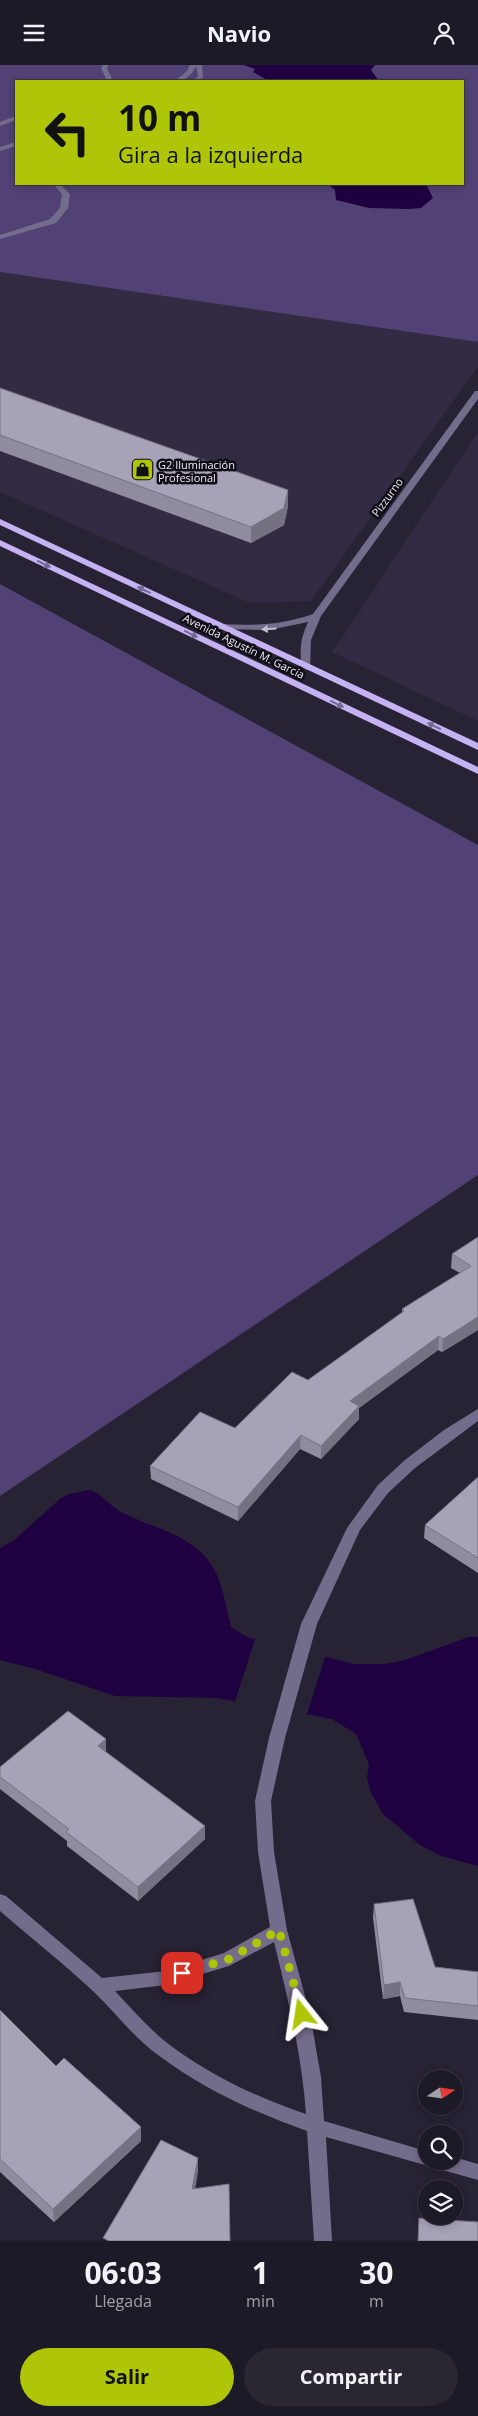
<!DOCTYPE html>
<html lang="es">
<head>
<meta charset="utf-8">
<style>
  :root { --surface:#1d1a27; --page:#2a2733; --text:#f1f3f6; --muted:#a0a1a7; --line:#3b3844; --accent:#afc507 }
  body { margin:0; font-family:"Open Sans",sans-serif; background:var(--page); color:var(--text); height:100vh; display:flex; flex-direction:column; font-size:19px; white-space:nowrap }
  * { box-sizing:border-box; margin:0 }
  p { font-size:16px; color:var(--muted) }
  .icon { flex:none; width:28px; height:28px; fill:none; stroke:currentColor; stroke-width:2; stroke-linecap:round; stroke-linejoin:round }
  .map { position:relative; height:2176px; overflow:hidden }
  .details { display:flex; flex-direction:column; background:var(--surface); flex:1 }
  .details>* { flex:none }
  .top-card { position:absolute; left:15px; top:15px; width:449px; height:105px; border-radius:0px; box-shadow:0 2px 8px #0003,0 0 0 1px var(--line); background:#afc507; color:#111; overflow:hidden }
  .needle { width:32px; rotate:77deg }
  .buttons { position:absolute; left:418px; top:2005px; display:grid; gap:10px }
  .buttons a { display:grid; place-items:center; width:45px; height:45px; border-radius:50%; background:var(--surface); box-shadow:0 2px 8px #0003,0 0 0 1px var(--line); font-size:25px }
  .pin { position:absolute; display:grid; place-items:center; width:42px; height:42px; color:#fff; margin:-21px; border-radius:10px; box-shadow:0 2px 8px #0006 }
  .me { position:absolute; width:55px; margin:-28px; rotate:345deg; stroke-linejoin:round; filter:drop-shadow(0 0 4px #0008) }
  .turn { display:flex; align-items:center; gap:18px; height:105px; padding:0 20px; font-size:22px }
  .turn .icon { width:65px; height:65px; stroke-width:2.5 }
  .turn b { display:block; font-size:35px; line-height:42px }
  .eta { display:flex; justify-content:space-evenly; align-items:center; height:85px; text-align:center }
  .eta b { font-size:30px; font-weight:700; line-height:35px }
  .cta { display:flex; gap:10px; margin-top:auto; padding:10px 20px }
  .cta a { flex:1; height:58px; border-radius:30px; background:var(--accent); color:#111; font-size:20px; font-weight:700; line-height:58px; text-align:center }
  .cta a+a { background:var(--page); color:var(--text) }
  header { display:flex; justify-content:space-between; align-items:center; height:65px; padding:0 20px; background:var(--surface); font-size:22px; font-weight:700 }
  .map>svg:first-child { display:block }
</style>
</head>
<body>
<header><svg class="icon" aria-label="menu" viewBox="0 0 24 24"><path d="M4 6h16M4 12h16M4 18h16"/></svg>Navio<svg class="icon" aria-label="person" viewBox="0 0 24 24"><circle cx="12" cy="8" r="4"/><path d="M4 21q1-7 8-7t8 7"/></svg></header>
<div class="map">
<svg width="478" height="2176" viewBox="0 0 478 2176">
  <rect width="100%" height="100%" fill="#272234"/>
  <path fill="#322b43" d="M 0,207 L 478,277 L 478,301 L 311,536 L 250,538 L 0,427 Z
    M 478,367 L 478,656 L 332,587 Z"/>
  <path fill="#524175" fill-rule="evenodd" d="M 0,0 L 478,0 L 478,277 L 0,207 ZM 16,16 L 462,16 L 462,119 L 16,119 Z
    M 0,519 L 478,780 L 478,1110 L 0,1431 Z"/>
  <path fill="#1f0141" d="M 244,0 L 375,0 L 371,5 L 379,16 L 269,16 L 253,7 L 255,4 Z
    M 328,119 L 426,119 L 433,133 L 421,143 L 409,144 L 369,143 L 336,135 L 335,125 Z
    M 90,1425 C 105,1431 109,1441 123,1448 C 157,1465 200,1471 217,1510 C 224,1525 226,1545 231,1562 L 247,1572 L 354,1599 L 385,1599 L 405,1595 L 469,1572 L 478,1572 L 478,1801 L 441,1791 L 420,1780 L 383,1749 L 371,1728 L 367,1713 L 369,1699 L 356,1669 L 332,1654 L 217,1633 L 115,1631 L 35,1604 L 0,1595 L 0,1483 L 13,1476 L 60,1434 L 69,1429 Z"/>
  <path fill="#272234" d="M 256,1572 L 326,1589 L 306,1652 L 234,1639 Z"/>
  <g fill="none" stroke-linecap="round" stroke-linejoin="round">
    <path fill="#746c8b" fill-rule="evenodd" d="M 103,0 L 109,0 L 107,3 L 113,16 L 107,16 L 101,3 Z
      M 190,0 L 202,0 L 203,12 L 199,16 L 193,16 L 198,11 L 196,1 C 192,10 185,16 175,16 L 187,6 Z
      M 16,51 L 16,55 L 0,61 L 0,57 Z
      M 16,77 L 16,81 L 0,86 L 0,82 Z
      M 53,119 L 60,119 L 70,129 L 68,143 L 56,158 L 0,174 L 0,170 L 50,154 L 60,143 L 62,129 Z
      M 475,326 L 478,326 L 478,334 L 321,551 L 311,575 L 310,604 L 307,605 L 302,602 C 299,585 301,572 308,557 L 269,565 L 218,564 L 218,560 L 221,559 C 253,561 282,560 313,549 Z
      M 478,1344 L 478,1356 L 415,1403 L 388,1428 L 360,1465 L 317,1559 L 285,1673 L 271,1736 L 274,1787 L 287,1865 L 310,1949 L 321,2012 L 324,2056 L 426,2086 L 426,2096 L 454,2096 L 454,2092 L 478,2099 L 478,2115 L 326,2072 L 332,2176 L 314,2176 L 307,2066 C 254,2047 203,2024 158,1990 C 133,1972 115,1947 93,1926 C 63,1898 31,1873 0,1846 L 0,1829 L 6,1831 L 102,1913 L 166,1906 L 224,1888 L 270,1862 L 258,1787 L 255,1736 L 269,1673 L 301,1559 L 347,1463 L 378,1420 L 405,1395 L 444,1365 ZM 274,1877 C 288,1934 302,1990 306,2049 C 255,2032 203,2007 161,1973 C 145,1959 130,1942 115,1926 L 166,1920 L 229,1901 Z"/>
    <path fill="#c5b2f3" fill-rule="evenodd" d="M 0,454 L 478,678 L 478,685 L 0,460 Z
      M 0,475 L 478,702 L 478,709 L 0,481 Z"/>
  </g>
  <path fill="#908b9f" d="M 0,323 L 288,425 L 288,441 L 284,460 L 251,478 L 0,386 Z
    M 478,1172 L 478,1265 L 442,1287 L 438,1285 L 359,1343 L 359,1354 L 321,1394 L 300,1384 L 238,1456 L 151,1414 L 150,1401 L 235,1363 L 308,1315 L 402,1248 L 402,1244 L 460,1208 L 451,1203 L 452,1189 Z
    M 478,1412 L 478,1508 L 424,1473 L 425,1460 Z
    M 106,1687 L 205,1774 L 138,1836 L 67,1781 L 67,1776 L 0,1724 L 0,1702 Z
    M 374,1839 L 435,1902 L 478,1907 L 478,1955 L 404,1947 L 400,1931 L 383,1934 L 373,1853 Z
    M 0,1945 L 56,2001 L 141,2062 L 141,2076 L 54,2157 L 0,2107 Z"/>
  <path fill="#767182" d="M 288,425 L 288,441 L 284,460 L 251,478 L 251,462 Z
    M 478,1252 L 478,1265 L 442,1287 L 443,1274 Z
    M 439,1271 L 438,1285 L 359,1343 L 359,1354 L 321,1394 L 321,1381 L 350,1336 Z
    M 301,1370 L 300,1384 L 238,1456 L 238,1442 Z
    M 106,1674 L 106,1688 L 98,1681 Z
    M 205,1761 L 205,1774 L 138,1836 L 138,1822 Z
    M 400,1917 L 400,1931 L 383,1934 L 384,1920 Z
    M 141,2062 L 141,2076 L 54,2157 L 53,2144 Z
    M 198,2093 L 198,2107 L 193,2137 L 192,2124 Z"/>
  <path fill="#a8a2b9" stroke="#767182" d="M 0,323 L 288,425 L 284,443 L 251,462 L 0,370 Z
    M 478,1172 L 478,1252 L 443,1274 L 439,1271 L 350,1336 L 359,1341 L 321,1381 L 301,1370 L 238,1442 L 150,1401 L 200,1347 L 235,1363 L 292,1307 L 308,1315 L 404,1246 L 402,1244 L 471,1201 L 452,1189 Z
    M 478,1412 L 478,1493 L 425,1460 Z
    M 68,1646 L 106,1674 L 98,1681 L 205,1761 L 138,1822 L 66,1767 L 69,1764 L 0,1712 L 0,1702 Z
    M 413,1834 L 435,1902 L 478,1907 L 478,1941 L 405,1933 L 400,1917 L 384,1920 L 374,1839 Z
    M 0,1945 L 56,2001 L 64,1993 L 141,2062 L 53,2144 L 0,2094 Z
    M 161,2075 L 198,2093 L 192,2124 L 229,2119 L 230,2176 L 109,2176 L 103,2173 Z
    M 419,2153 L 478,2157 L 478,2176 L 418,2176 Z"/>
  <defs><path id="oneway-solid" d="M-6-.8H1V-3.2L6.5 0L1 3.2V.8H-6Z" transform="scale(1.25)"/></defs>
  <g fill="#73688f">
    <use href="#oneway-solid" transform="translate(44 499) rotate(26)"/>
    <use href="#oneway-solid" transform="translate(144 525) rotate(-155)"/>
    <use href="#oneway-solid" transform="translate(191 569) rotate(26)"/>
    <use href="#oneway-solid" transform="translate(337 639) rotate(26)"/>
    <use href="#oneway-solid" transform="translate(434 661) rotate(-155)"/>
  </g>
  <use fill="#c3bed1" href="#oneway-solid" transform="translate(269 564) rotate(176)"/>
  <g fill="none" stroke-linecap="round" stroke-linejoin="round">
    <path stroke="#afc507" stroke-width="9" stroke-dasharray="0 16.2" d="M 182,1908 L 229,1894 L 279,1865 L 302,1949"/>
  </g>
  <defs>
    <symbol id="shop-square" viewBox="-11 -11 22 22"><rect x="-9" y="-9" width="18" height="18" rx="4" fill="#afc507" stroke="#0f0d15"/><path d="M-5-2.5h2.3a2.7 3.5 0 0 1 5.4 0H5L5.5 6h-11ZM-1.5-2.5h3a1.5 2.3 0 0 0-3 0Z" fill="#111"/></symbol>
  </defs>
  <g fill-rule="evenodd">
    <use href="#shop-square" x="130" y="392" width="25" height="25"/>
  </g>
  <g text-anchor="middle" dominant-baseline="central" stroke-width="5" stroke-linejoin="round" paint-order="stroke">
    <g font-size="11" fill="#edeaf6" stroke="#0f0d15" text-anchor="start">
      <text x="158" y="399">G2 Iluminación<tspan x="158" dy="13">Profesional</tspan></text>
    </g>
    <g font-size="11" fill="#edeaf6" stroke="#0f0d15">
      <text transform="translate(387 432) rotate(-54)">Pizzurno</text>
      <text transform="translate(244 581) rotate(26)">Avenida Agustín M. García</text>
    </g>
  </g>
</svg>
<div class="buttons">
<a><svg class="needle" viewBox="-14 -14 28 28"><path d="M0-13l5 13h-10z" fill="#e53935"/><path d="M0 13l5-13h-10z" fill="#a0a1a7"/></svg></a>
<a><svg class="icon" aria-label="search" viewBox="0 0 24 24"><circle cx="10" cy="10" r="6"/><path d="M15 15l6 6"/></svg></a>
<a><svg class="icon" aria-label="layers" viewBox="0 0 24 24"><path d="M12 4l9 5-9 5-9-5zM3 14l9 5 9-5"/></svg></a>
</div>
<div class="pin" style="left:182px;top:1908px;background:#d93025"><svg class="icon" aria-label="arrive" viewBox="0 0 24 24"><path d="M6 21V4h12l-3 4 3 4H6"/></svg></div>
<svg class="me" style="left:302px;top:1949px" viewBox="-20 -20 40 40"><path d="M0-17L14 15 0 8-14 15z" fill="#afc507" stroke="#fff" stroke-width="4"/></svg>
<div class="top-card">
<div class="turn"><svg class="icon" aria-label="left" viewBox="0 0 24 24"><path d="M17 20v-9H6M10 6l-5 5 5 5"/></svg><div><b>10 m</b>Gira a la izquierda</div></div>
</div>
</div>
<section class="details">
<div class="eta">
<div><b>06:03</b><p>Llegada</p></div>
<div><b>1</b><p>min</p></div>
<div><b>30</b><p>m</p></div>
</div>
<div class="cta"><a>Salir</a><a>Compartir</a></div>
</section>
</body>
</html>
